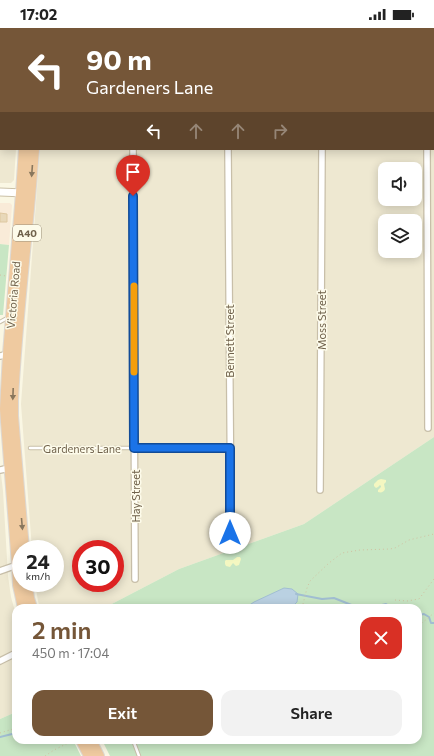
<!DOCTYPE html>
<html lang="en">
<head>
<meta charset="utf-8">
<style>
  :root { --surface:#fff; --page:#f2f2f2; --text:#222; --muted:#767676; --accent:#755638 }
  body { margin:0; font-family:Commissioner,sans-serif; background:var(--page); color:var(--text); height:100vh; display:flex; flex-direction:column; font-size:15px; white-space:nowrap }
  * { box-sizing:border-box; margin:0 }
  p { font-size:13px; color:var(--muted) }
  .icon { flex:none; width:22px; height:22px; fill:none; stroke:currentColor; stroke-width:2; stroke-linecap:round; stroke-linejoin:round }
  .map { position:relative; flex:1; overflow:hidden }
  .drawer { position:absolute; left:12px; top:576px; width:410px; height:140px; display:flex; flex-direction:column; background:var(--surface); border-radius:12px; box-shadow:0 2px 10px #0003 }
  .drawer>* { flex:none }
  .guide { position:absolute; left:0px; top:0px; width:434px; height:122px; box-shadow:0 2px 10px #0003; background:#755638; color:#fff; overflow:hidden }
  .buttons { position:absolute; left:378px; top:134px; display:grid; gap:8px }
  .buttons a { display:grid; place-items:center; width:44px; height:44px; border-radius:8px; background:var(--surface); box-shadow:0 2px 10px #0003; font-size:20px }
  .speed { position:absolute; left:12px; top:512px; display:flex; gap:8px; font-size:20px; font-weight:700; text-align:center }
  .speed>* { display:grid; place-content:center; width:52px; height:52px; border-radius:50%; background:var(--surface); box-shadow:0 2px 10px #0003; line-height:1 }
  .speed small { font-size:10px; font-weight:400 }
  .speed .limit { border:6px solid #d22; background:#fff; color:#111 }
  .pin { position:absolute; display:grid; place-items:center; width:34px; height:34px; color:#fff; margin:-41px -17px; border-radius:50% 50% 50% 0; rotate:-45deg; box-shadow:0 0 4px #0007 }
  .pin .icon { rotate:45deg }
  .me { position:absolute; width:44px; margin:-22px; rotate:0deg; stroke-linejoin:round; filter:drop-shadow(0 0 3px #0008) }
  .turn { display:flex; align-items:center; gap:14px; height:84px; padding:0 20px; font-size:18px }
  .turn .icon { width:52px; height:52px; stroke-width:2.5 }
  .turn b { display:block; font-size:28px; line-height:34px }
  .lanes { display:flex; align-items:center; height:38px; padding:0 20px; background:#0003; justify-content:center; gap:20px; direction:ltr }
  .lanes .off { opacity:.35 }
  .round { display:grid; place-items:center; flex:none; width:42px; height:42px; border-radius:12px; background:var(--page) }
  .head { display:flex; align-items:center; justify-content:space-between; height:68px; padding:0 20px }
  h1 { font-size:24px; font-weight:600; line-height:30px; color:var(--accent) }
  .primary-button { display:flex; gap:8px; margin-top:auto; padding:8px 20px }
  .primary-button a { flex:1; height:46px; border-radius:12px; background:var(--accent); color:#fff; font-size:16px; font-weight:600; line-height:46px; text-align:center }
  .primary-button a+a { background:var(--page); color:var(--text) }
  .status { display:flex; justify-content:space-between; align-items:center; height:28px; padding:0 20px; background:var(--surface); direction:ltr }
  .status svg { height:11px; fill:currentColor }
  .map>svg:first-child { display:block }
</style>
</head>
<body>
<div class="status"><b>17:02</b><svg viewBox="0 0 49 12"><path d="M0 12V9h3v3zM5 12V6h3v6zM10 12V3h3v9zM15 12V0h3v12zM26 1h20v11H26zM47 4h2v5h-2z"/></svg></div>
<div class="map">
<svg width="434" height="728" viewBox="0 0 434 728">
  <rect width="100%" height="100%" fill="#faf7e4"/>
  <path fill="#eee8d1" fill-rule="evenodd" d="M 0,0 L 24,0 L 23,1 L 1,1 L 1,121 L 16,121 L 14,152 L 11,155 L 0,155 Z
    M 93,0 L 434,0 L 434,409 L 304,496 L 179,541 L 104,580 L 40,580 L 38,573 L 35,555 L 55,555 L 55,521 L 32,521 L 21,376 L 40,121 L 433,121 L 433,1 L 93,1 ZM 385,141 L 415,141 L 415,171 L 385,171 ZM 385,193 L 415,193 L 415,223 L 385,223 ZM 81,521 L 115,521 L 115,555 L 81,555 Z
    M 0,438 L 3,463 L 8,548 L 11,569 L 16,587 L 16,684 L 0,691 Z"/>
  <path fill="#f9ebd8" d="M 0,175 L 10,175 L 12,177 L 9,217 L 0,216 Z"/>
  <path fill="#c8e6c4" d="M 0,216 L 9,217 L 3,287 L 0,287 Z
    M 434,409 L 434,728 L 110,728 L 102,712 L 418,712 L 418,580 L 104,580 L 179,541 L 304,496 Z
    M 16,684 L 16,712 L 73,712 L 81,728 L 0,728 L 0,691 Z"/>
  <path fill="#f4f7c1" d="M 381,451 L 386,452 L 386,454 L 384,456 L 385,461 C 384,464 381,465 378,464 L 378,462 L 381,459 L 381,458 L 380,457 L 378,459 L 376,460 L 374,458 L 374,456 L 378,452 Z
    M 237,529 L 240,529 L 241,531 L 239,537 L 236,538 L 233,535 L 230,539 L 226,538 L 225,536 L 225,533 L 226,532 L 233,532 Z"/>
  <path fill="#bad1e2" stroke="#a1bed2" d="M 284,560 L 292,561 L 298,566 L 297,574 L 291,580 L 245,580 L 254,574 Z"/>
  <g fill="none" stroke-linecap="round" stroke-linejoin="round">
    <path stroke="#a1bed2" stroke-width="2" d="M 296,566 L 322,571 L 334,570 L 359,580
      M 370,580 L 386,576 L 392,580
      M 418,587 L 424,586 L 429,589 L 431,595 L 434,595
      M 0,709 L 16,705
      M 130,715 L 137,712"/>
  </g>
  <path fill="#e8d8b9" stroke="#dec8a0" d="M 0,185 L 7,186 L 7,194 L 0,194 Z"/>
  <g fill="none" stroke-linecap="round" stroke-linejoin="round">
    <defs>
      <path id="lane" d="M 0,294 L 9,289
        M 30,420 L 229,420
        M 133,712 L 139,728"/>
      <path id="street" d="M 373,0 L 373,1
        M 232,1 L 232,0
        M 324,1 L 324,0
        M 133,121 L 135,551
        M 228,121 L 231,505
        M 427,121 L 428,400
        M 0,328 L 8,326
        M 0,442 L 9,440
        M 320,462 L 322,121
        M 0,543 L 17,537
        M 0,633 L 16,625"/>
      <path id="secondary" d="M 433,22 L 434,22
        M 0,164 L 24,165"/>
      <path id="highway" d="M 31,1 L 31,0
        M 39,1 L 39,0
        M 24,521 L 13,388 L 13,372 C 17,288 28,205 34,121
        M 27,555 L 29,570 L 32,580
        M 23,580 L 18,557 L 17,537 L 5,381 L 8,326 L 21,165 L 24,121
        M 81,712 L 89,728
        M 91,712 L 99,728"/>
    </defs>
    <use href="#lane" stroke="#c8bfa9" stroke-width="4.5"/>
    <use href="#street" stroke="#c8bfa9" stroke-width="8"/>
    <use href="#secondary" stroke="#cac0a7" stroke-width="9"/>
    <use href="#highway" stroke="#ddd9d4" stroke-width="12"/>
    <path stroke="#d1c1a1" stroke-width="1" stroke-dasharray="1 3" stroke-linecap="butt" d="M 0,247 L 6,248
      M 395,572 L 407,573 L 419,571 L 434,551
      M 302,580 L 307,560 L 310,553 L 329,535 L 342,525 L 360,522 L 390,521 L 395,520 L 409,512 L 434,506
      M 418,597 L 422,595 L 434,585
      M 0,705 L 16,700
      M 45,728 L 54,722 L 72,713"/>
    <use href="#lane" stroke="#fff" stroke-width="2.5"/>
    <use href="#street" stroke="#fff" stroke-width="5.5"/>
    <use href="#secondary" stroke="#fff" stroke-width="7"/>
    <use href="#highway" stroke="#efcaa0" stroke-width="10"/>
  </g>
  <defs><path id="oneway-solid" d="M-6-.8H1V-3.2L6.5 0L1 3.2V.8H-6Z"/></defs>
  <g fill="#89775d">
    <use href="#oneway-solid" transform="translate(32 143) rotate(94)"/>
    <use href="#oneway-solid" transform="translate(13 366) rotate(92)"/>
    <use href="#oneway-solid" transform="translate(22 496) rotate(85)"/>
  </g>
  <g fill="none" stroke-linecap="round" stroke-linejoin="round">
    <defs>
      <path id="route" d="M 133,168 L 134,420 L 230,420 L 230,505"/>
    </defs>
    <use href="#route" stroke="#114b97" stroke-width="10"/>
    <use href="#route" stroke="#1a73e8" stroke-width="7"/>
    <path stroke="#f59e0b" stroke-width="7" d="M 134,258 L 134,344"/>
  </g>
  <g text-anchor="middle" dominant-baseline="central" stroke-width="3" stroke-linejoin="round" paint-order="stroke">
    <rect fill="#fdfbea" stroke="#9a907b" stroke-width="1" x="13" y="197" width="28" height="16" rx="3"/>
    <g font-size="10" font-weight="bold" fill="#70624c">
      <text x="27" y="205">A40</text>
    </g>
    <g font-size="11" fill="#70624c" stroke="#fdfbea">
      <text transform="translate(13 267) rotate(-85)">Victoria Road</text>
      <text transform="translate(321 292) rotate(-90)">Moss Street</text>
      <text transform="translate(229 313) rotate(-90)">Bennett Street</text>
      <text x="82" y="420">Gardeners Lane</text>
      <text transform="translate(135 468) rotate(-90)">Hay Street</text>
    </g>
  </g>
</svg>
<div class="buttons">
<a><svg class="icon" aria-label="sound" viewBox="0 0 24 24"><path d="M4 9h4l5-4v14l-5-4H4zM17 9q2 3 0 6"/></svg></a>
<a><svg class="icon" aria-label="layers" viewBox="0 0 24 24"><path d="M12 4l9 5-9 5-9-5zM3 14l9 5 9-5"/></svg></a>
</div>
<div class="speed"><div>24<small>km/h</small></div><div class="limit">30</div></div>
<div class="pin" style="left:133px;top:168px;background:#d93025"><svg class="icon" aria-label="arrive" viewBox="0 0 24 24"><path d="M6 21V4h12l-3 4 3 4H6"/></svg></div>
<svg class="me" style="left:230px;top:505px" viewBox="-20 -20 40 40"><circle r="19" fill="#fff"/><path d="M0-13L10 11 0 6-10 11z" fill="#1a73e8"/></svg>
<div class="guide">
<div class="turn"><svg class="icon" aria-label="left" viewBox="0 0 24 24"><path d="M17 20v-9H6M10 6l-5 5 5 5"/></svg><div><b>90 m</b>Gardeners Lane</div></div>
<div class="lanes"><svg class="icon" aria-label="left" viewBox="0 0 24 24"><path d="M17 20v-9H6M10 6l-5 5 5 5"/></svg><svg class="icon off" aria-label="ahead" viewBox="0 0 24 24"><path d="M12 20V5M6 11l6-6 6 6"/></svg><svg class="icon off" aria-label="ahead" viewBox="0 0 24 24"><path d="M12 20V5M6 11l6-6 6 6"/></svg><svg class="icon off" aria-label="right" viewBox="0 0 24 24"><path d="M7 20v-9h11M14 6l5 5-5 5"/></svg></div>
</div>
<section class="drawer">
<div class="head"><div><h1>2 min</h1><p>450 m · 17:04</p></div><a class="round" style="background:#d93025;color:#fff"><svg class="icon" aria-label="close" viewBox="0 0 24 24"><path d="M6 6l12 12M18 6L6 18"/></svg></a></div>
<div class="primary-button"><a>Exit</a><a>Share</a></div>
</section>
</div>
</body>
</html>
